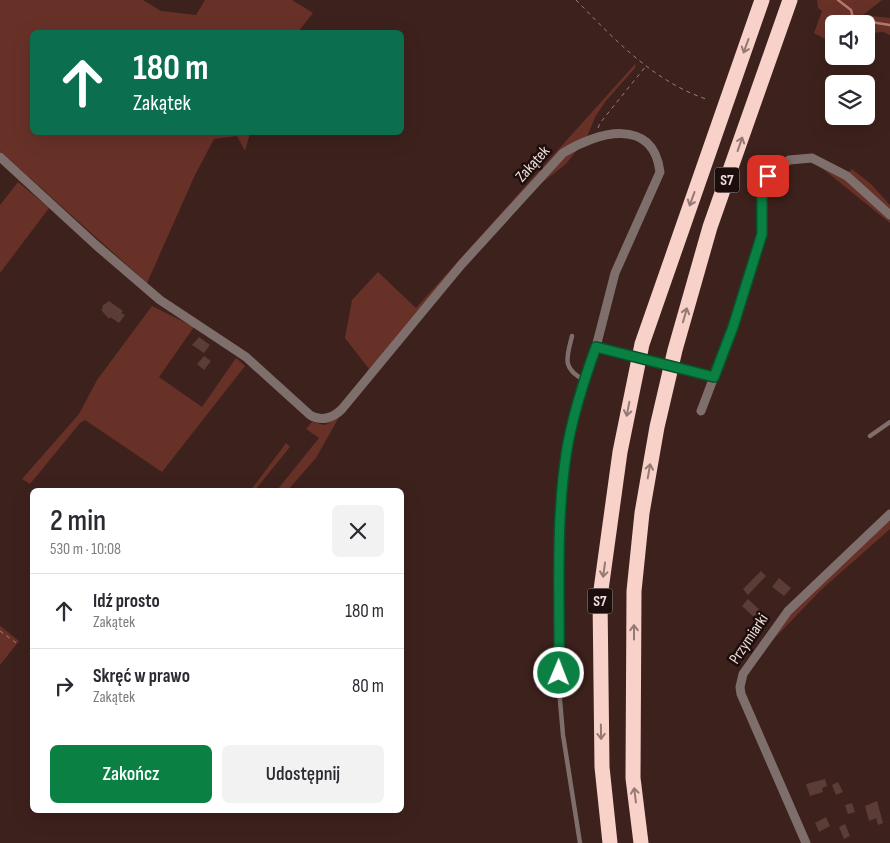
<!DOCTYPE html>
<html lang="pl">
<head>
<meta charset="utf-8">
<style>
  :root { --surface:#fff; --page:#f2f2f3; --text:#2b2b33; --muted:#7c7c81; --line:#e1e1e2; --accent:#0b8043 }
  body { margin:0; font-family:"Sofia Sans Condensed",sans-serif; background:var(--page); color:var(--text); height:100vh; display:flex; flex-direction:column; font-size:19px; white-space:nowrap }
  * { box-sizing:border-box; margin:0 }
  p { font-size:16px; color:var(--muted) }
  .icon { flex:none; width:28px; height:28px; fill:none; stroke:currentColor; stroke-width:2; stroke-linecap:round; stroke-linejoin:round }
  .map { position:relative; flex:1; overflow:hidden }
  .side { position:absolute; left:30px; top:488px; width:374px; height:325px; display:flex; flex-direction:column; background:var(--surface); border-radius:8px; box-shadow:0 5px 20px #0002 }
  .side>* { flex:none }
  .hud { position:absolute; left:30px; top:30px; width:374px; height:105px; border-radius:8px; box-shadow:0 5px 20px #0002; background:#0b6e4f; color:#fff; overflow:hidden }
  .fabs { position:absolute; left:825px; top:15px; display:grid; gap:10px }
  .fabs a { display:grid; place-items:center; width:50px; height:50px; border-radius:8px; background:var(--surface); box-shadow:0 5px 20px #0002; font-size:25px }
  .pin { position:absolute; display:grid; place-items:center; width:42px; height:42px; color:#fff; margin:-21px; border-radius:10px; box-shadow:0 2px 8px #0006 }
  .me { position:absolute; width:55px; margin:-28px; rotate:1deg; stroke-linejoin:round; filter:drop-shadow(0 0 4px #0008) }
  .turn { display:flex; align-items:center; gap:18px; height:105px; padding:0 20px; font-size:22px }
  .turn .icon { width:65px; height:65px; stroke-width:2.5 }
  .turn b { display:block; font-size:35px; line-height:42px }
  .round { display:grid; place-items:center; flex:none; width:52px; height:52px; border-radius:8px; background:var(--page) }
  .headline { display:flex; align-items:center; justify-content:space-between; height:85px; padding:0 20px }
  h1 { font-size:30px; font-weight:600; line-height:38px }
  .button { display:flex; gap:10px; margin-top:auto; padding:10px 20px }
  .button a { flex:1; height:58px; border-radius:8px; background:var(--accent); color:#fff; font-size:20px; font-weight:600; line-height:58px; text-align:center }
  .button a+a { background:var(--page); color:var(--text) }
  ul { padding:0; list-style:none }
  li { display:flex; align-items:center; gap:15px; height:75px; padding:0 20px; border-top:1px solid var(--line) }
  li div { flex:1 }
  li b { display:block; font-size:19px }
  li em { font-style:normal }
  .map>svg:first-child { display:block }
</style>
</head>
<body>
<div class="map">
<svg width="890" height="843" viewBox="0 0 890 843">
  <rect width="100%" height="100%" fill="#3d211c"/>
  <path fill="#673128" d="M 0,0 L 143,0 L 161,11 L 196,15 L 205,0 L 292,0 L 313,13 L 298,32 L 32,32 L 32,132 L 250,133 L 245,151 L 237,136 L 214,139 L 195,175 L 147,283 L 0,151 Z
    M 817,0 L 882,0 L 863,15 L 890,18 L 890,35 L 883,32 L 872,33 L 866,45 L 866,24 L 834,24 L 834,44 L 814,33 L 822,11 L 818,8 Z
    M 636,63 L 635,68 L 605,102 L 595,117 L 587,137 L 566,164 L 534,189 L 424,314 L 339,417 L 316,458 L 288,490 L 277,490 L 319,438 L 306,429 L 312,422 L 325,425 L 338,417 L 334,413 L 369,369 L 345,338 L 352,300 L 378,272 L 416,308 Z
    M 818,165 L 835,169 L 890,218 L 890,223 Z
    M 852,169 L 871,184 L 890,205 L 890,212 L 847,174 Z
    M 18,182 L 49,208 L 0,273 L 0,205 Z
    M 152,306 L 194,327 L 159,377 L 202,407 L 236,358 L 245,366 L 162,472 L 85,420 L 80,423 L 30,484 L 22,479 L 79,414 L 97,380 Z
    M 286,443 L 290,447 L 255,490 L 251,490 Z
    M 890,519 L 890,529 L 821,590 L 769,644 L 794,609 Z
    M 0,626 L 19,641 L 0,665 Z"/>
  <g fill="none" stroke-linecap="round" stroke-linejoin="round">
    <path stroke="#b8786e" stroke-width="2.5" d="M 838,0 L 851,10 L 854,22 L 860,24
      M 864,24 L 871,22 L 890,25"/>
  </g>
  <path fill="#5b3c36" d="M 109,301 L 123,311 L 121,313 L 125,315 L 119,323 L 110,317 L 109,319 L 101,310 L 103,308 L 102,306 Z
    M 199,337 L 210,345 L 204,353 L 192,345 Z
    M 204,356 L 211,361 L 204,370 L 197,364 Z
    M 761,571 L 766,576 L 748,595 L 743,589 Z
    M 779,578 L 791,588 L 784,596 L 772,587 Z
    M 748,599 L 763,613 L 757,620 L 742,606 Z
    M 825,779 L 827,786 L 822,788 L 823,792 L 810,796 L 806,784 Z
    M 838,782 L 843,792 L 836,795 L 832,785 Z
    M 877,801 L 883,823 L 878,825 L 876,818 L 869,821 L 865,806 Z
    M 852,803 L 855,812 L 848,814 L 845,805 Z
    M 826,817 L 830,826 L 819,832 L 815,823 Z
    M 845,824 L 850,836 L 844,839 L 839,827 Z"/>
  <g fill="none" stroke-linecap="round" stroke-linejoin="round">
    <path stroke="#98807c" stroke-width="1" stroke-dasharray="4 4" stroke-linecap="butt" d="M 576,0 C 614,39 653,81 706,99
      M 598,128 L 600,123 L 646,66
      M 0,631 L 19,645"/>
    <path stroke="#7f6f6c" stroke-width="4.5" d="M 572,336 C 567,357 561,368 584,380 L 567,447 L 563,480 L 559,689 L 563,735 L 580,843
      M 870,436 L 890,422"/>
    <path stroke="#7f6f6c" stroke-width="9" d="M 0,157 L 97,246 L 160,300 L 246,357 L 310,415 C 321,422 333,418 342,409 L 461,265 L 563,153 C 597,132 653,116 660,172 L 615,273 L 596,347 L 584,380
      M 596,347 L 622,354
      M 693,372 L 714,377
      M 701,411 L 733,327 L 762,234 L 763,194 L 768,176 L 789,160 L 812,158 L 847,176 L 890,215
      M 806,843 L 741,694 L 740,687 L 743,674 L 788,611 L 890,514"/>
    <path stroke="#f8d1c9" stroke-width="15" d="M 610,843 L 602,767 L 600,597 L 620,452 L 642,344 L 762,0
      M 641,843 L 633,778 L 634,591 L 642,513 L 657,427 L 675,350 L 710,227 L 790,0"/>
    <path stroke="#7f6f6c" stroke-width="9" d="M 622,354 L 693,372"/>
  </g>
  <defs><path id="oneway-shaft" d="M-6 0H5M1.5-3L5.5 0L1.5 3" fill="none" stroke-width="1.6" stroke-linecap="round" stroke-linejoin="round" transform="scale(1.25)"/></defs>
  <g stroke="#957974">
    <use href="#oneway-shaft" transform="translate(746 46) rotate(110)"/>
    <use href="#oneway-shaft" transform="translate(740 144) rotate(-71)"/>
    <use href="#oneway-shaft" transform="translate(692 199) rotate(110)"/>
    <use href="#oneway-shaft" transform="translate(685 315) rotate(-74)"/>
    <use href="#oneway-shaft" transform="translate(628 409) rotate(101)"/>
    <use href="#oneway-shaft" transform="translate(649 471) rotate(-80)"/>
    <use href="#oneway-shaft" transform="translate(604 570) rotate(98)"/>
    <use href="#oneway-shaft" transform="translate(634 632) rotate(-90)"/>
    <use href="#oneway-shaft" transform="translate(601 732) rotate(89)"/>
    <use href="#oneway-shaft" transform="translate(635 795) rotate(-97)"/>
  </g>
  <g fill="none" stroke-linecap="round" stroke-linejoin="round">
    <defs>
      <path id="route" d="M 559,673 C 560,599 555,522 567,449 C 573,414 584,380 596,347 L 714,377 L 733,327 L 762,234 L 762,194 L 768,176"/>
    </defs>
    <use href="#route" stroke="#07532c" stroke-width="12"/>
    <use href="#route" stroke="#0b8043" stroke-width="9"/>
  </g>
  <g text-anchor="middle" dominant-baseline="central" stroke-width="5" stroke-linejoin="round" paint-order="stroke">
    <g fill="#1b0e0c" stroke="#af9e9a" stroke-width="1">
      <rect x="714.5" y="167.5" width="25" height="25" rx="4"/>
      <rect x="587.5" y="588.5" width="25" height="25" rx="4"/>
    </g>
    <g font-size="15" font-weight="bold" fill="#efdbd7">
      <text x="727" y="180">S7</text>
      <text x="600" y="601">S7</text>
    </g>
    <g font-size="16" fill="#efdbd7" stroke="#1b0e0c">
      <text transform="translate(533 164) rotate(-48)">Zakątek</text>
      <text transform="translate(749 639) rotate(-56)">Przymiarki</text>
    </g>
  </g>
</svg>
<div class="fabs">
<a><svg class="icon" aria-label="sound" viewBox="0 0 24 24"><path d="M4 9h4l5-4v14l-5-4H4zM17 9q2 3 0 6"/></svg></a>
<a><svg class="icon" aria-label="layers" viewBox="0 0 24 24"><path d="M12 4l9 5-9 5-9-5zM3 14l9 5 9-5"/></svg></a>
</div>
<div class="pin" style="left:768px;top:176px;background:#d93025"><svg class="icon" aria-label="arrive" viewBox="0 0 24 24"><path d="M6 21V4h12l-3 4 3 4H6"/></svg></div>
<svg class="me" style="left:559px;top:673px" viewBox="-20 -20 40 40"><circle r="17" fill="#0b8043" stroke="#fff" stroke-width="3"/><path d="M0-11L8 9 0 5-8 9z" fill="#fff"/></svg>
<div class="hud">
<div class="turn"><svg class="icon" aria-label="ahead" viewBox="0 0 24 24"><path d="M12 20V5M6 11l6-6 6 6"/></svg><div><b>180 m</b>Zakątek</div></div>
</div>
<section class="side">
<div class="headline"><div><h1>2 min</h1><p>530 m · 10:08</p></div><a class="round"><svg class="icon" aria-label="close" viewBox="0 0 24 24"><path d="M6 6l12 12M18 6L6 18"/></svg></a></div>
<ul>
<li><svg class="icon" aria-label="ahead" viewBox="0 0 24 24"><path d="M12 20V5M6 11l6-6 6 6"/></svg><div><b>Idź prosto</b><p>Zakątek</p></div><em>180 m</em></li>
<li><svg class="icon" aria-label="right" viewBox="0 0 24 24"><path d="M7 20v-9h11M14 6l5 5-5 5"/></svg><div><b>Skręć w prawo</b><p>Zakątek</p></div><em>80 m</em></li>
</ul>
<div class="button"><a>Zakończ</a><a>Udostępnij</a></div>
</section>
</div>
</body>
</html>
